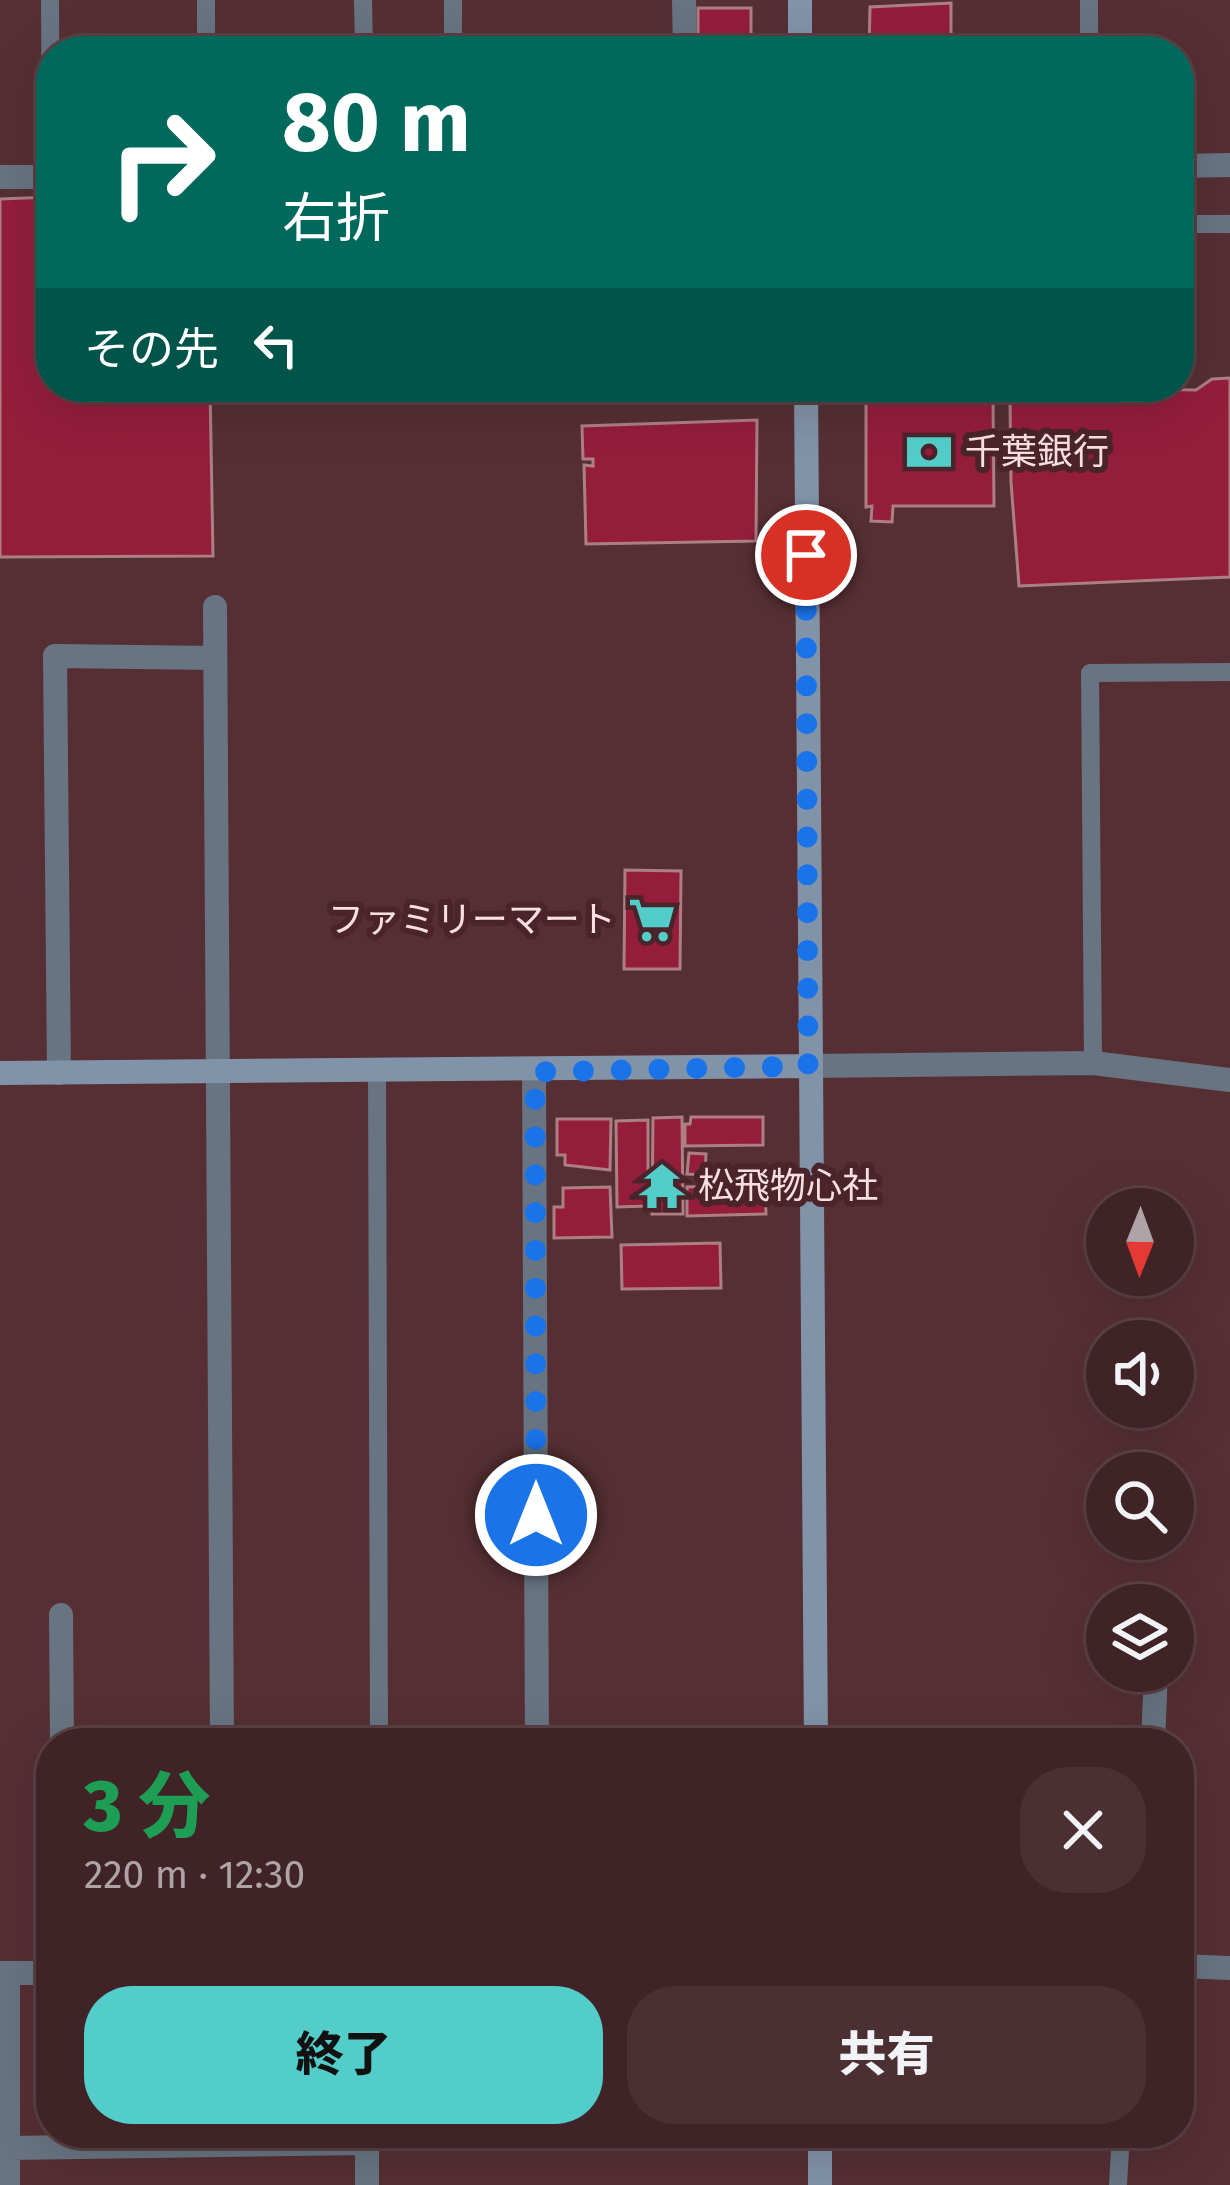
<!DOCTYPE html>
<html lang="ja">
<head>
<meta charset="utf-8">
<style>
  :root { --surface:#402327; --page:#4b2f33; --text:#f1f3f6; --muted:#aea4a7; --line:#594044; --accent:#53cdc9 }
  body { margin:0; font-family:"Fira Sans","Noto Sans JP",sans-serif; background:var(--page); color:var(--text); height:100vh; display:flex; flex-direction:column; font-size:45px; white-space:nowrap }
  * { box-sizing:border-box; margin:0 }
  p { font-size:39px; color:var(--muted) }
  .icon { flex:none; width:66px; height:66px; fill:none; stroke:currentColor; stroke-width:2; stroke-linecap:round; stroke-linejoin:round }
  .map { position:relative; flex:1; overflow:hidden }
  .panel { position:absolute; left:36px; top:1728px; width:1158px; height:420px; display:flex; flex-direction:column; background:var(--surface); border-radius:48px; box-shadow:0 12px 48px #0002,0 0 0 3px var(--line) }
  .panel>* { flex:none }
  .banner { position:absolute; left:36px; top:36px; width:1158px; height:366px; border-radius:48px; box-shadow:0 12px 48px #0002,0 0 0 3px var(--line); background:#00695c; color:#fff; overflow:hidden }
  .needle { width:78px; rotate:181deg }
  .controls { position:absolute; left:1086px; top:1188px; display:grid; gap:24px }
  .controls a { display:grid; place-items:center; width:108px; height:108px; border-radius:50%; background:var(--surface); box-shadow:0 12px 48px #0002,0 0 0 3px var(--line); font-size:60px }
  .pin { position:absolute; display:grid; place-items:center; width:102px; height:102px; color:#fff; margin:-51px; border:6px solid #fff; border-radius:50%; box-shadow:0 3px 12px #0007 }
  .me { position:absolute; width:132px; margin:-66px; rotate:0deg; stroke-linejoin:round; filter:drop-shadow(0 0 9px #0008) }
  .turn { display:flex; align-items:center; gap:42px; height:252px; padding:0 48px; font-size:54px }
  .turn .icon { width:156px; height:156px; stroke-width:2.5 }
  .turn b { display:block; font-size:84px; line-height:102px }
  .then { display:flex; align-items:center; height:114px; padding:0 48px; background:#0003; gap:24px; font-size:45px }
  .round { display:grid; place-items:center; flex:none; width:126px; height:126px; border-radius:48px; background:var(--page) }
  .headline { display:flex; align-items:center; justify-content:space-between; height:204px; padding:0 48px }
  h1 { font-size:72px; font-weight:800; line-height:90px; color:#1e9e55 }
  .action { display:flex; gap:24px; margin-top:auto; padding:24px 48px }
  .action a { flex:1; height:138px; border-radius:48px; background:var(--accent); color:#111; font-size:48px; font-weight:800; line-height:138px; text-align:center }
  .action a+a { background:var(--page); color:var(--text) }
  .map>svg:first-child { display:block }
</style>
</head>
<body>
<div class="map">
<svg width="1230" height="2185" viewBox="0 0 1230 2185">
  <rect width="100%" height="100%" fill="#552f34"/>
  <path fill="#941d3c" stroke="#ac7f84" stroke-width="3" d="M 951,3 L 951,51 L 869,51 L 870,7 Z
    M 698,8 L 751,8 L 751,45 L 745,51 L 716,51 L 717,44 L 698,45 Z
    M 51,197 L 51,387 L 210,387 L 213,556 L 0,557 L 0,199 Z
    M 1230,378 L 1230,577 L 1019,586 L 1011,482 L 1010,400 L 1016,399 L 1016,387 L 1196,390 L 1212,379 Z
    M 866,397 L 993,397 L 994,506 L 893,506 L 892,522 L 871,521 L 872,506 L 866,507 Z
    M 757,420 L 756,541 L 586,544 L 584,465 L 593,466 L 593,459 L 583,459 L 582,426 Z
    M 625,870 L 681,871 L 680,969 L 624,969 Z
    M 682,1117 L 683,1214 L 652,1214 L 653,1118 Z
    M 691,1117 L 763,1117 L 763,1145 L 685,1146 L 685,1124 L 690,1124 Z
    M 557,1119 L 611,1119 L 610,1170 L 565,1165 L 565,1155 L 557,1155 Z
    M 648,1120 L 648,1206 L 617,1207 L 616,1121 Z
    M 689,1153 L 706,1154 L 705,1175 L 687,1174 Z
    M 765,1185 L 766,1214 L 687,1216 L 687,1187 Z
    M 610,1187 L 612,1237 L 554,1238 L 554,1207 L 563,1207 L 563,1188 Z
    M 720,1243 L 721,1288 L 622,1289 L 621,1245 Z"/>
  <g fill="none" stroke-linecap="round" stroke-linejoin="round">
    <path stroke="#687482" stroke-width="18" d="M 50,0 L 51,177
      M 206,0 L 206,51
      M 363,0 L 364,51
      M 453,0 L 453,51
      M 1089,51 L 1089,0
      M 1179,224 L 1230,224
      M 1093,1063 L 1090,673 L 1230,672
      M 377,1073 L 379,1743
      M 1118,2185 L 1121,2133"/>
    <path stroke="#687482" stroke-width="24" d="M 684,0 L 685,51
      M 1179,166 L 1230,165
      M 0,177 L 51,177
      M 215,607 L 222,1743
      M 808,1066 L 1093,1063 L 1230,1080
      M 534,1072 L 537,1743
      M 59,1073 L 55,656 L 215,658
      M 61,1615 L 62,1743
      M 1153,1743 L 1156,1671
      M 1179,1966 L 1230,1968
      M 0,1973 L 51,1973
      M 8,2148 L 367,2143
      M 8,2185 L 8,1973
      M 367,2185 L 367,2133"/>
    <path stroke="#8193a9" stroke-width="24" d="M 800,0 L 800,51
      M 806,387 L 816,1743
      M 0,1073 L 808,1066
      M 820,2133 L 820,2185"/>
  </g>
  <g fill="none" stroke-linecap="round" stroke-linejoin="round">
    <path stroke="#1a73e8" stroke-width="21" stroke-dasharray="0 37.8" d="M 536,1515 L 535,1072 L 808,1066 L 806,555"/>
  </g>
  <defs>
    <symbol id="bank-bare" viewBox="-9 -9 18 18"><path d="M-6-4H6V4H-6ZM0-2.3a2.3 2.3 0 1 0 0 4.6a2.3 2.3 0 1 0 0-4.6Z" fill="#53cdc9" stroke="#4a242a" stroke-width="2.5" paint-order="stroke"/></symbol>
    <symbol id="supermarket-bare" viewBox="-9 -9 18 18"><path d="M-6-5.5h2.5l.6 2H6L4.5 2H-2.5L-4.4-4H-6ZM-1.5 3.2a1.3 1.3 0 1 0 .1 0ZM3 3.2a1.3 1.3 0 1 0 .1 0Z" fill="#53cdc9" stroke="#4a242a" stroke-width="2.5" paint-order="stroke"/></symbol>
    <symbol id="temple-bare" viewBox="-9 -9 18 18"><path d="M0-6L5-2H3V0L6.5 2.5H4V6H1.5V3h-3V6H-4V2.5H-6.5L-3 0V-2H-5Z" fill="#53cdc9" stroke="#4a242a" stroke-width="2.5" paint-order="stroke"/></symbol>
  </defs>
  <g fill-rule="evenodd">
    <use href="#bank-bare" x="896" y="419" width="66" height="66"/>
    <use href="#supermarket-bare" x="619" y="887" width="66" height="66"/>
    <use href="#temple-bare" x="629" y="1153" width="66" height="66"/>
  </g>
  <g text-anchor="middle" dominant-baseline="central" stroke-width="12" stroke-linejoin="round" paint-order="stroke">
    <g font-size="36" fill="#f9dfe1" stroke="#4a242a" text-anchor="start">
      <text x="965" y="452">千葉銀行</text>
      <text x="616" y="920" text-anchor="end">ファミリーマート</text>
      <text x="698" y="1186">松飛物心社</text>
    </g>
  </g>
</svg>
<div class="controls">
<a><svg class="needle" viewBox="-14 -14 28 28"><path d="M0-13l5 13h-10z" fill="#e53935"/><path d="M0 13l5-13h-10z" fill="#aea4a7"/></svg></a>
<a><svg class="icon" aria-label="sound" viewBox="0 0 24 24"><path d="M4 9h4l5-4v14l-5-4H4zM17 9q2 3 0 6"/></svg></a>
<a><svg class="icon" aria-label="search" viewBox="0 0 24 24"><circle cx="10" cy="10" r="6"/><path d="M15 15l6 6"/></svg></a>
<a><svg class="icon" aria-label="layers" viewBox="0 0 24 24"><path d="M12 4l9 5-9 5-9-5zM3 14l9 5 9-5"/></svg></a>
</div>
<div class="pin" style="left:806px;top:555px;background:#d93025"><svg class="icon" aria-label="arrive" viewBox="0 0 24 24"><path d="M6 21V4h12l-3 4 3 4H6"/></svg></div>
<svg class="me" style="left:536px;top:1515px" viewBox="-20 -20 40 40"><circle r="17" fill="#1a73e8" stroke="#fff" stroke-width="3"/><path d="M0-11L8 9 0 5-8 9z" fill="#fff"/></svg>
<div class="banner">
<div class="turn"><svg class="icon" aria-label="right" viewBox="0 0 24 24"><path d="M7 20v-9h11M14 6l5 5-5 5"/></svg><div><b>80 m</b>右折</div></div>
<div class="then">その先<svg class="icon" aria-label="left" viewBox="0 0 24 24"><path d="M17 20v-9H6M10 6l-5 5 5 5"/></svg></div>
</div>
<section class="panel">
<div class="headline"><div><h1>3 分</h1><p>220 m · 12:30</p></div><a class="round"><svg class="icon" aria-label="close" viewBox="0 0 24 24"><path d="M6 6l12 12M18 6L6 18"/></svg></a></div>
<div class="action"><a>終了</a><a>共有</a></div>
</section>
</div>
</body>
</html>
